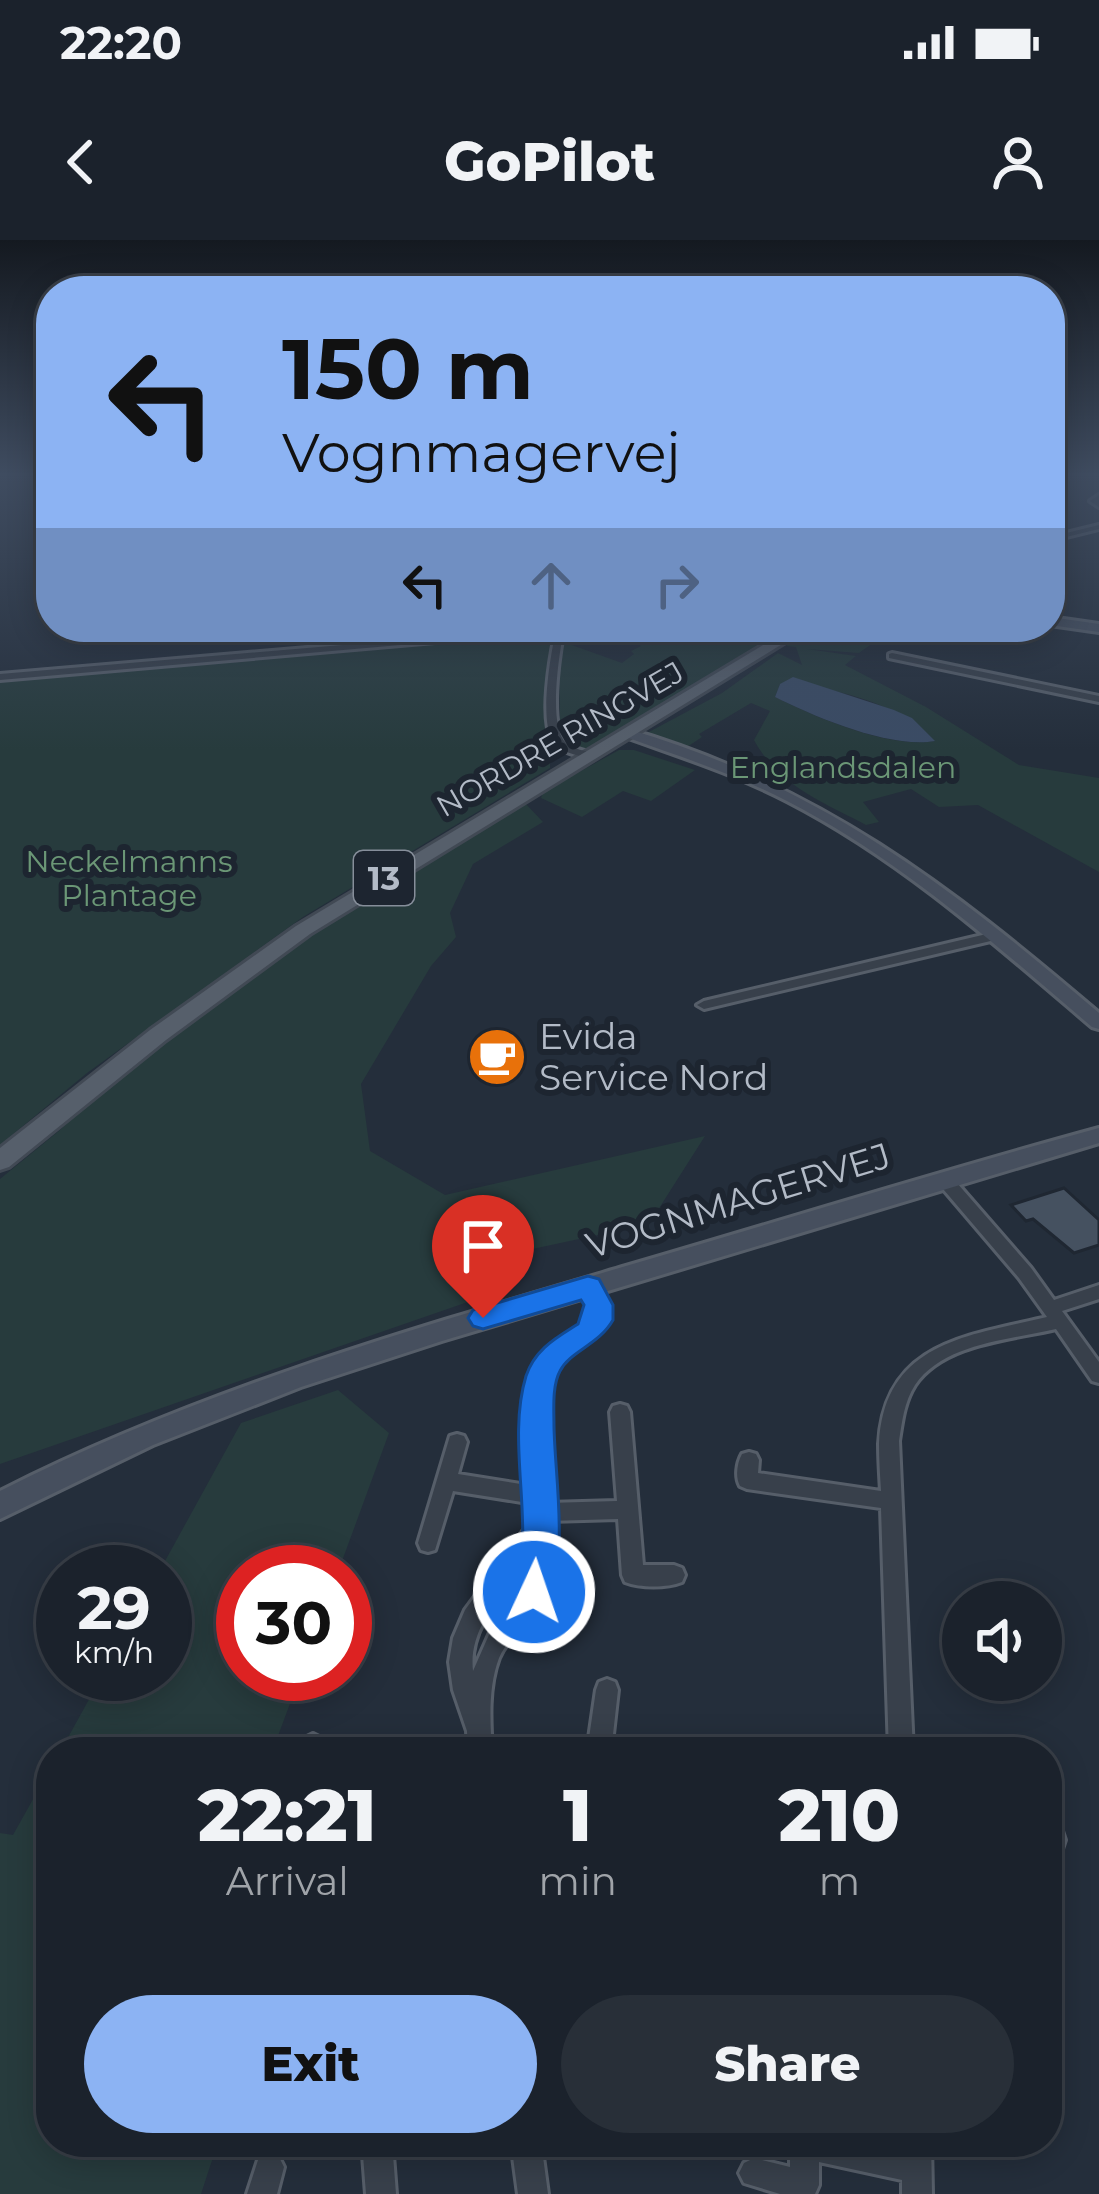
<!DOCTYPE html>
<html lang="en">
<head>
<meta charset="utf-8">
<style>
  :root { --surface:#1b222c; --page:#282f38; --text:#f1f3f6; --muted:#a0a4a9; --line:#393f48; --accent:#8cb3f3 }
  body { margin:0; font-family:Montserrat,sans-serif; background:var(--page); color:var(--text); height:100vh; display:flex; flex-direction:column; font-size:45px; white-space:nowrap }
  * { box-sizing:border-box; margin:0 }
  p { font-size:39px; color:var(--muted) }
  .icon { flex:none; width:66px; height:66px; fill:none; stroke:currentColor; stroke-width:2; stroke-linecap:round; stroke-linejoin:round }
  .map { position:relative; flex:1; overflow:hidden }
  .side { position:absolute; left:36px; top:1497px; width:1026px; height:420px; display:flex; flex-direction:column; background:var(--surface); border-radius:48px; box-shadow:0 6px 30px #0003,0 0 0 3px var(--line) }
  .side>* { flex:none }
  .hud { position:absolute; left:36px; top:36px; width:1029px; height:366px; border-radius:48px; box-shadow:0 6px 30px #0003,0 0 0 3px var(--line); background:#8cb3f3; color:#111; overflow:hidden }
  .tools { position:absolute; left:942px; top:1341px; display:grid; gap:24px }
  .tools a { display:grid; place-items:center; width:120px; height:120px; border-radius:50%; background:var(--surface); box-shadow:0 6px 30px #0003,0 0 0 3px var(--line); font-size:60px }
  .speed { position:absolute; left:36px; top:1305px; display:flex; gap:24px; font-size:60px; font-weight:700; text-align:center }
  .speed>* { display:grid; place-content:center; width:156px; height:156px; border-radius:50%; background:var(--surface); box-shadow:0 6px 30px #0003,0 0 0 3px var(--line); line-height:1 }
  .speed small { font-size:30px; font-weight:400 }
  .speed .limit { border:18px solid #d22; background:#fff; color:#111 }
  .pin { position:absolute; display:grid; place-items:center; width:102px; height:102px; color:#fff; margin:-123px -51px; border-radius:50% 50% 50% 0; rotate:-45deg; box-shadow:0 0 12px #0007 }
  .pin .icon { rotate:45deg }
  .me { position:absolute; width:132px; margin:-66px; rotate:3deg; stroke-linejoin:round; filter:drop-shadow(0 0 9px #0008) }
  .turn { display:flex; align-items:center; gap:42px; height:252px; padding:0 48px; font-size:54px }
  .turn .icon { width:156px; height:156px; stroke-width:2.5 }
  .turn b { display:block; font-size:84px; line-height:102px }
  .lanes { display:flex; align-items:center; height:114px; padding:0 48px; background:#0003; justify-content:center; gap:60px; direction:ltr }
  .lanes .off { opacity:.35 }
  .eta { display:flex; justify-content:space-evenly; align-items:center; height:204px; text-align:center }
  .eta b { font-size:72px; font-weight:800; line-height:84px }
  .cta { display:flex; gap:24px; margin-top:auto; padding:24px 48px }
  .cta a { flex:1; height:138px; border-radius:72px; background:var(--accent); color:#111; font-size:48px; font-weight:800; line-height:138px; text-align:center }
  .cta a+a { background:var(--page); color:var(--text) }
  .status { display:flex; justify-content:space-between; align-items:center; height:84px; padding:0 60px; background:var(--surface); direction:ltr }
  .status svg { height:33px; fill:currentColor }
  header { display:flex; justify-content:space-between; align-items:center; height:156px; padding:0 48px; background:var(--surface); font-size:54px; font-weight:800 }
  .map>svg:first-child { display:block }
</style>
</head>
<body>
<div class="status"><b>22:20</b><svg viewBox="0 0 49 12"><path d="M0 12V9h3v3zM5 12V6h3v6zM10 12V3h3v9zM15 12V0h3v12zM26 1h20v11H26zM47 4h2v5h-2z"/></svg></div>
<header><svg class="icon" aria-label="back" viewBox="0 0 24 24"><path d="M15 5l-7 7 7 7"/></svg>GoPilot<svg class="icon" aria-label="person" viewBox="0 0 24 24"><circle cx="12" cy="8" r="4"/><path d="M4 21q1-7 8-7t8 7"/></svg></header>
<div class="map">
<svg width="1099" height="1954" viewBox="0 0 1099 1954">
  <rect width="100%" height="100%" fill="#242e3b"/>
  <path fill="#273b3d" fill-rule="evenodd" d="M 641,387 L 733,387 L 763,405 L 585,510 L 568,503 L 560,493 L 559,408 L 566,403 L 622,423 L 634,414 L 631,411 L 641,406 L 629,394 Z
    M 814,387 L 873,387 L 884,395 L 859,413 L 807,409 L 856,416 L 845,425 L 926,467 L 1019,525 L 1099,538 L 1099,632 L 978,565 L 939,567 L 911,549 L 863,562 L 879,582 L 866,585 C 821,561 779,546 754,500 L 770,471 L 751,463 L 699,494 L 702,497 L 684,509 L 647,493 L 722,453 L 778,413 L 802,425 L 796,407 L 786,406 ZM 780,444 C 833,447 896,461 934,501 C 889,509 815,477 775,457 Z
    M 551,392 L 550,528 L 303,677 L 87,833 L 0,905 L 0,437 Z
    M 619,510 L 634,510 L 695,530 L 651,561 L 623,551 L 582,577 L 541,558 L 543,552 Z
    M 525,563 L 543,582 L 473,624 L 450,673 L 456,697 L 431,726 L 361,844 L 370,911 L 445,955 L 705,896 L 649,984 L 453,1026 L 488,1055 L 0,1224 L 0,939 L 60,890 L 93,856 L 309,696 Z
    M 338,1150 L 389,1193 L 338,1332 L 243,1332 L 243,1434 L 301,1434 L 272,1512 L 60,1512 L 103,1434 L 165,1434 L 165,1332 L 159,1332 L 241,1183 Z
    M 51,1527 L 51,1902 L 218,1902 L 201,1954 L 0,1954 L 0,1593 L 13,1595 Z"/>
  <path fill="#3a4b64" d="M 793,437 L 894,470 L 912,478 L 935,501 C 890,509 815,477 775,457 L 780,444 Z"/>
  <path fill="#455160" stroke="#1f2732" stroke-width="3" d="M 1064,948 L 1099,980 L 1099,1005 L 1074,1013 L 1033,979 L 1026,981 L 1011,965 Z"/>
  <g fill="none" stroke-linecap="round" stroke-linejoin="round">
    <defs>
      <path id="street" d="M 1099,255 L 1099,267 L 1090,261 Z
        M 1099,285 L 1099,289 L 1050,301 L 1050,297 Z
        M 554,387 L 563,394 C 559,416 548,487 566,503 C 573,509 586,511 595,514 L 595,518 C 581,517 560,513 552,500 C 540,478 550,419 555,395 L 550,392 L 0,440 L 0,434 Z
        M 892,413 L 1099,456 L 1099,462 L 889,418 L 889,414 Z
        M 995,692 L 1001,696 L 999,699 L 704,769 L 697,765 L 704,761 Z
        M 944,934 L 950,935 L 1031,1028 L 1054,1060 L 1099,1045 L 1099,1059 L 1062,1071 L 1099,1122 L 1099,1143 L 1092,1141 L 1056,1089 C 1010,1100 944,1103 915,1145 C 904,1162 902,1182 899,1201 L 913,1512 L 889,1512 L 881,1268 L 747,1249 L 740,1246 C 735,1237 737,1223 742,1214 L 749,1212 L 756,1214 L 759,1220 L 758,1233 L 881,1251 C 880,1235 879,1219 879,1204 C 884,1102 968,1096 1047,1077 L 1019,1038 L 938,943 L 936,939 Z
        M 588,1040 L 594,1042 C 628,1111 565,1092 551,1140 C 539,1179 545,1223 548,1263 L 617,1261 L 610,1172 L 613,1166 L 620,1164 L 627,1166 L 630,1172 L 643,1325 L 674,1325 L 682,1328 L 685,1335 L 682,1342 C 667,1348 640,1348 625,1342 L 622,1335 L 618,1279 L 549,1281 C 551,1314 552,1354 529,1381 C 518,1393 506,1402 499,1418 C 488,1447 490,1481 492,1512 L 468,1512 L 467,1491 L 453,1450 L 449,1422 L 453,1398 L 465,1370 L 529,1283 L 528,1263 L 453,1251 L 435,1310 L 428,1312 L 421,1310 L 418,1303 L 450,1196 L 457,1194 L 464,1196 L 467,1202 L 458,1234 L 527,1245 C 524,1204 516,1146 546,1113 C 557,1100 573,1094 585,1083 L 587,1065 L 579,1047 L 582,1042 ZM 528,1320 L 522,1354 L 492,1388 L 473,1431 C 468,1386 504,1354 528,1320 Z
        M 607,1439 L 615,1442 L 618,1450 L 611,1512 L 587,1512 L 596,1450 L 599,1442 Z
        M 313,1494 L 321,1498 L 324,1512 L 300,1512 L 305,1498 Z
        M 1047,1586 L 1062,1591 L 1065,1600 L 1062,1609 L 1053,1612 L 1047,1610 Z
        M 362,1902 L 392,1902 L 396,1954 L 366,1954 Z
        M 511,1902 L 541,1902 L 548,1954 L 518,1954 Z
        M 790,1902 L 862,1902 L 902,1911 L 901,1902 L 931,1902 L 932,1954 L 902,1954 L 902,1940 L 819,1922 L 819,1945 L 815,1954 L 780,1954 L 744,1943 L 739,1933 L 744,1923 L 754,1918 L 790,1927 Z
        M 269,1912 L 279,1917 L 284,1927 L 277,1954 L 247,1954 L 259,1917 Z"/>
      <path id="secondary" d="M 1050,377 L 1099,384 L 1099,392 L 1050,385 Z
        M 628,489 C 819,545 950,646 1099,773 L 1099,789 L 1092,787 C 996,705 900,619 787,561 C 735,534 678,516 623,496 L 621,493 Z
        M 1099,888 L 1099,903 L 442,1101 L 301,1147 L 153,1205 L 0,1279 L 0,1251 C 199,1150 412,1089 626,1026 C 784,980 941,931 1099,888 Z"/>
      <path id="primary" d="M 793,387 L 810,387 L 310,694 L 166,800 L 9,927 L 0,930 L 0,908 L 150,790 L 296,686 Z"/>
    </defs>
    <use href="#street" stroke="#565e69" stroke-width="6"/>
    <use href="#secondary" stroke="#565e69" stroke-width="6"/>
    <use href="#primary" stroke="#414954" stroke-width="6"/>
    <use href="#street" fill="#38404b" fill-rule="evenodd"/>
    <use href="#secondary" fill="#464f5e" fill-rule="evenodd"/>
    <use href="#primary" fill="#565f6b" fill-rule="evenodd"/>
  </g>
  <linearGradient id="sky" x2="0" y2="1"><stop stop-color="#141920"/><stop offset="0.46" stop-color="#3f4c60"/><stop offset="1" stop-color="#3f4c60" stop-opacity="0"/></linearGradient>
  <rect width="1099" height="510" fill="url(#sky)"/>
  <path fill="#1a73e8" stroke="#114b97" stroke-width="3" d="M 588,1036 L 599,1039 L 613,1065 L 613,1080 C 599,1105 570,1111 560,1131 C 552,1146 554,1169 554,1186 C 555,1240 569,1313 547,1363 L 534,1368 L 521,1363 C 514,1347 520,1334 522,1317 C 527,1259 509,1192 526,1136 C 535,1109 556,1098 578,1084 L 584,1065 L 581,1060 L 483,1089 L 473,1086 L 468,1078 L 473,1070 Z"/>
  <defs>
    <symbol id="cafe-disc" viewBox="-11 -11 22 22"><circle r="9.5" fill="#e8710a" stroke="#1d2530"/><path d="M-5.5-4.5H6V0H3Q3 3.5 0 3.5H-2.5Q-5.5 3.5-5.5 0ZM3-3.2v2h1.7v-2ZM-6 4.5H4V6H-6Z" fill="#fff"/></symbol>
  </defs>
  <g fill-rule="evenodd">
    <use href="#cafe-disc" x="464" y="784" width="66" height="66"/>
  </g>
  <g text-anchor="middle" dominant-baseline="central" stroke-width="12" stroke-linejoin="round" paint-order="stroke">
    <g font-size="30" fill="#b3bbc7" stroke="#1d2530">
      <text transform="translate(560 499) rotate(-30)">NORDRE RINGVEJ</text>
    </g>
    <g font-size="30" fill="#6b9776" stroke="#1d2530">
      <text x="843" y="527">Englandsdalen</text>
      <text x="129" y="621">Neckelmanns<tspan x="129" dy="34">Plantage</tspan></text>
    </g>
    <rect fill="#1d2530" stroke="#868e9a" stroke-width="3" x="354" y="611" width="60" height="54" rx="9"/>
    <g font-size="33" font-weight="bold" fill="#b3bbc7">
      <text x="384" y="638">13</text>
    </g>
    <g font-size="36" fill="#b3bbc7" stroke="#1d2530" text-anchor="start">
      <text x="539" y="796">Evida<tspan x="539" dy="41">Service Nord</tspan></text>
    </g>
    <g font-size="36" fill="#b3bbc7" stroke="#1d2530">
      <text transform="translate(738 960) rotate(-17)">VOGNMAGERVEJ</text>
    </g>
  </g>
</svg>
<div class="tools">
<a><svg class="icon" aria-label="sound" viewBox="0 0 24 24"><path d="M4 9h4l5-4v14l-5-4H4zM17 9q2 3 0 6"/></svg></a>
</div>
<div class="speed"><div>29<small>km/h</small></div><div class="limit">30</div></div>
<div class="pin" style="left:483px;top:1078px;background:#d93025"><svg class="icon" aria-label="arrive" viewBox="0 0 24 24"><path d="M6 21V4h12l-3 4 3 4H6"/></svg></div>
<svg class="me" style="left:534px;top:1352px" viewBox="-20 -20 40 40"><circle r="17" fill="#1a73e8" stroke="#fff" stroke-width="3"/><path d="M0-11L8 9 0 5-8 9z" fill="#fff"/></svg>
<div class="hud">
<div class="turn"><svg class="icon" aria-label="left" viewBox="0 0 24 24"><path d="M17 20v-9H6M10 6l-5 5 5 5"/></svg><div><b>150 m</b>Vognmagervej</div></div>
<div class="lanes"><svg class="icon" aria-label="left" viewBox="0 0 24 24"><path d="M17 20v-9H6M10 6l-5 5 5 5"/></svg><svg class="icon off" aria-label="ahead" viewBox="0 0 24 24"><path d="M12 20V5M6 11l6-6 6 6"/></svg><svg class="icon off" aria-label="right" viewBox="0 0 24 24"><path d="M7 20v-9h11M14 6l5 5-5 5"/></svg></div>
</div>
<section class="side">
<div class="eta">
<div><b>22:21</b><p>Arrival</p></div>
<div><b>1</b><p>min</p></div>
<div><b>210</b><p>m</p></div>
</div>
<div class="cta"><a>Exit</a><a>Share</a></div>
</section>
</div>
</body>
</html>
